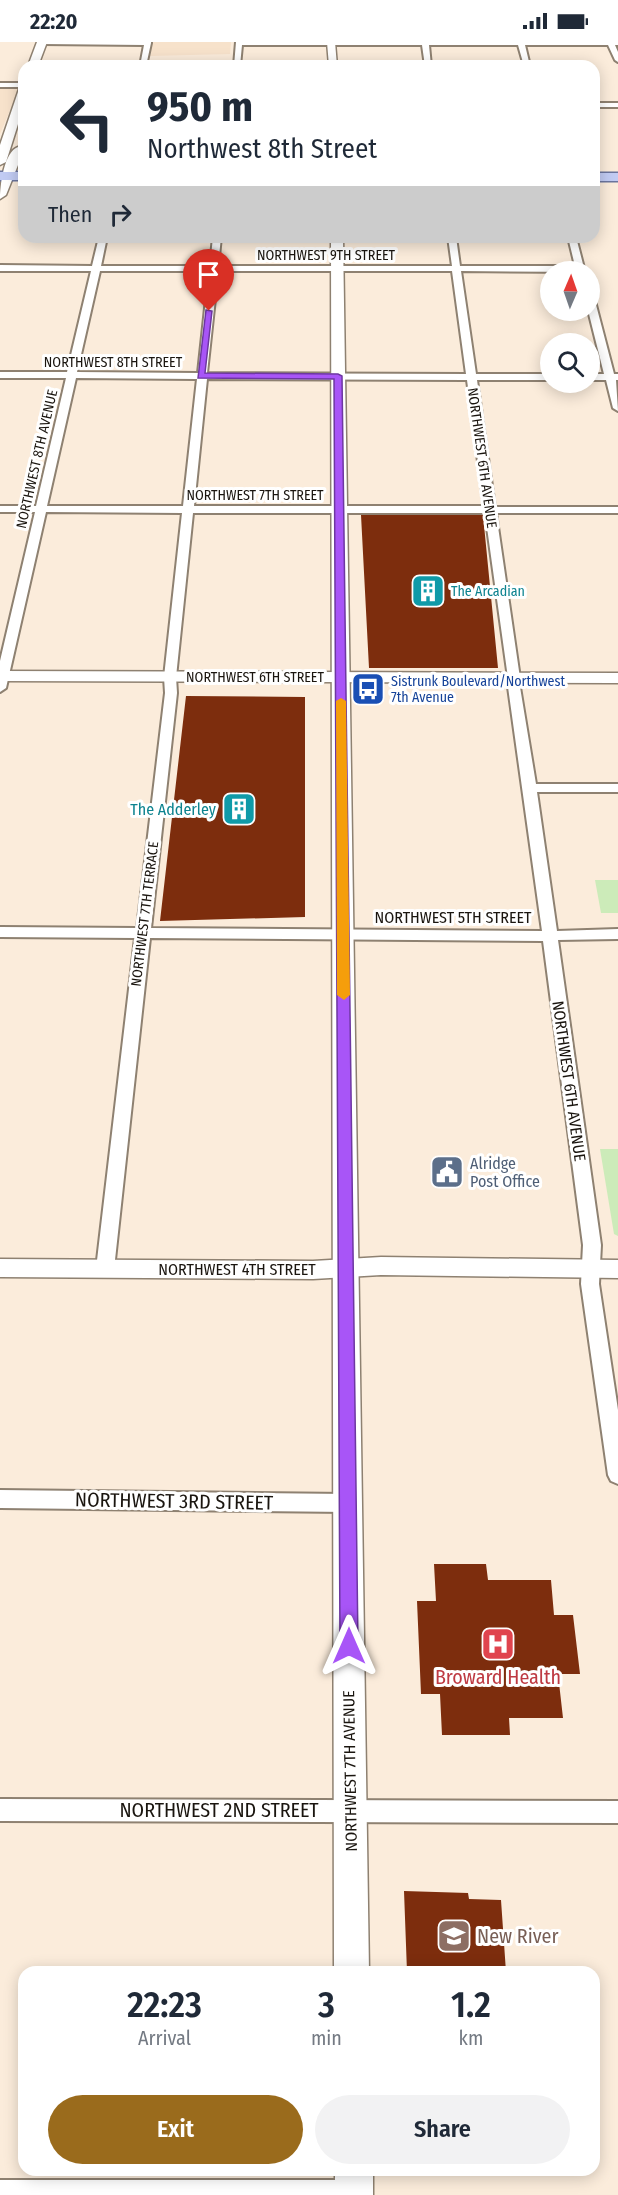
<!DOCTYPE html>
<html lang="en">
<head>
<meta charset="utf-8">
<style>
  :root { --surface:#fff; --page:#f2f2f3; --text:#1f2937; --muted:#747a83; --accent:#9a6b1c }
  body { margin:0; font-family:"Fira Sans Condensed",sans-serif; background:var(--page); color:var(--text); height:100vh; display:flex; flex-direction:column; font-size:22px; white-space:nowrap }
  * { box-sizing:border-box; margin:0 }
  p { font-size:20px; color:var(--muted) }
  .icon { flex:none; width:33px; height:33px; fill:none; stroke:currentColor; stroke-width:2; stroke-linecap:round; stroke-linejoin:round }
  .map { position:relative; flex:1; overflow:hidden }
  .side { position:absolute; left:18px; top:1924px; width:582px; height:210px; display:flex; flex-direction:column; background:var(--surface); border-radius:18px; box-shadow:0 3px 15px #0003 }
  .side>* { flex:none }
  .hud { position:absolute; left:18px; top:18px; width:582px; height:183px; border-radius:18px; box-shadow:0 3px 15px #0003; background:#fff; color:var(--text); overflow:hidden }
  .needle { width:39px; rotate:2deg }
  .buttons { position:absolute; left:540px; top:219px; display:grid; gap:12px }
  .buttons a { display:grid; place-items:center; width:60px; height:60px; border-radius:50%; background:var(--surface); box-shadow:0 3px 15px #0003; font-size:30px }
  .pin { position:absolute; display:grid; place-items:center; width:51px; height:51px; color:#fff; margin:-62px -26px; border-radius:50% 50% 50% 0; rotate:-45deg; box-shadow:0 0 6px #0007 }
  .pin .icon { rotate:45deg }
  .me { position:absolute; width:66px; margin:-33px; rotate:0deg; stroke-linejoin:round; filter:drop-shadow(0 0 4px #0008) }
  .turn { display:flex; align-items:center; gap:21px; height:126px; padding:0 30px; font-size:27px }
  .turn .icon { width:78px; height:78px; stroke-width:2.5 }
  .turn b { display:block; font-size:42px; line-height:51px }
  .then { display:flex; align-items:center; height:57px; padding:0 30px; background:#0003; gap:12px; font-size:22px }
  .eta { display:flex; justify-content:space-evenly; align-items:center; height:102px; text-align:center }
  .eta b { font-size:36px; font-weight:600; line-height:42px }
  .cta { display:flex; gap:12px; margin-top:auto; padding:12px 30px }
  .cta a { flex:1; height:69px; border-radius:36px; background:var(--accent); color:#fff; font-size:24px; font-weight:600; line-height:69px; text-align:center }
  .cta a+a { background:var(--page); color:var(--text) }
  .status { display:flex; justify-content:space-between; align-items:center; height:42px; padding:0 30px; background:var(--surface); direction:ltr }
  .status svg { height:16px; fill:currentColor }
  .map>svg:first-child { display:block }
</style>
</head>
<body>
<div class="status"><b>22:20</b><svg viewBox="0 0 49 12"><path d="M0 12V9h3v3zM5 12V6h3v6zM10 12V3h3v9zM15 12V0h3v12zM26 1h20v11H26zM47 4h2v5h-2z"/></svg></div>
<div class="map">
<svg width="618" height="2153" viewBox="0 0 618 2153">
  <rect width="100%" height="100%" fill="#fbecdb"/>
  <path fill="#f7e2cb" d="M 153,0 L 231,0 L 230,12 L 150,14 Z
    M 0,47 L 19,47 L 0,92 Z"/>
  <path fill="#ccebb9" d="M 595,838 L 618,838 L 618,871 L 601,871 Z
    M 600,1107 L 618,1107 L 618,1194 L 614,1192 Z"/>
  <path fill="#7d2d0d" d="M 361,473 L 483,473 L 498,626 L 369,626 Z
    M 186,654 L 305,655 L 305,875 L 160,879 Z
    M 434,1522 L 486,1522 L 488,1538 L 551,1538 L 554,1573 L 573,1573 L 580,1632 L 558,1632 L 563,1676 L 509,1676 L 510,1693 L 442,1693 L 440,1652 L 421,1652 L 417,1559 L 436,1559 Z
    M 404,1849 L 468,1851 L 469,1857 L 501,1858 L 506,1930 L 407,1930 Z"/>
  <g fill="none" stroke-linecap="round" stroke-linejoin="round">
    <defs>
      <path id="minor" d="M 39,0 L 151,0 L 151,1 L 146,24 L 140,24 L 144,3 L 42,2 Z
        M 236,0 L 618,0 L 618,3 L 615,3 L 618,10 L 618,20 L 615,18 L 608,3 L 525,3 L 530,24 L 524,24 L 518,3 L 429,3 L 431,24 L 425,24 L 422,3 L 242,3 L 240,24 L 234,24 Z
        M 0,41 L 24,41 L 24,45 L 0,45 Z
        M 594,61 L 618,61 L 618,65 L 594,65 Z
        M 99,195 L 107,195 L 101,224 L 210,224 L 213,195 L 221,195 L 218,224 L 452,224 L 448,195 L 456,195 L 460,224 L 575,224 L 568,195 L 576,195 L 585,230 L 461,229 L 476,332 L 550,332 L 550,338 L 477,338 L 495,465 L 618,465 L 618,471 L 496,471 L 520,636 L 514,640 L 508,636 L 485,471 L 193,471 L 176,635 L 177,651 L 151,886 L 542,889 L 508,645 L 510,642 L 514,641 L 520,645 L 536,742 L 618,742 L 618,750 L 537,750 L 557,889 L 618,887 L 618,897 L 558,898 L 601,1203 L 599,1242 L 618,1368 L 618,1442 L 611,1439 L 608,1433 L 581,1242 L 583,1203 L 543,899 L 150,896 L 114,1227 L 111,1232 L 105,1234 L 99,1232 L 96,1227 L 135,896 L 0,895 L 0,885 L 137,886 L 165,651 L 164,635 L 182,471 L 46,470 L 6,646 L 0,650 L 0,619 L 35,470 L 0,470 L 0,464 L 36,464 L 66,336 L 0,336 L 0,330 L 67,330 L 91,229 L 0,229 L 0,223 L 92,224 ZM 100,229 L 209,229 L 198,331 L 77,330 ZM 218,229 L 452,229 L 466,332 L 207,331 ZM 76,336 L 197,337 L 183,464 L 47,464 ZM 207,337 L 467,338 L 484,464 L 194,464 Z
        M 590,256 L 595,259 L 614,332 L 618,332 L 618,338 L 616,338 L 618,369 L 613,366 L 606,338 L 590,338 L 590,332 L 604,332 L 588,268 Z
        M 0,1448 L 348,1452 L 355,1455 L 358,1461 L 355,1467 L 348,1470 L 0,1466 Z
        M 0,1757 L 618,1759 L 618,1781 L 0,1779 Z
        M 0,2138 L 354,2138 L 363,2142 L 367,2151 L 366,2153 L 0,2153 Z"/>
      <path id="tertiary" d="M 327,0 L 335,0 L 337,24 L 329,24 Z
        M 0,629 L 618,631 L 618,641 L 0,639 Z
        M 381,1215 L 618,1218 L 618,1236 L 381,1233 L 313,1237 L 0,1235 L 0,1217 L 313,1219 Z"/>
      <path id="secondary" d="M 37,0 L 47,0 L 38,24 L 28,24 Z
        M 24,44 L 24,63 L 6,120 L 0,123 L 0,103 L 19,47 Z
        M 18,105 L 24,108 L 6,153 L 0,157 C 0,143 4,110 18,105 Z
        M 331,195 L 343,195 L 369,1930 L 334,1930 Z
        M 335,2128 L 373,2128 L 373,2153 L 335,2153 Z"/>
      <path id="primary" d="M 0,130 L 24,130 L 24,138 L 0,138 Z
        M 594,131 L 618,131 L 618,139 L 594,139 Z"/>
    </defs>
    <use href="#minor" stroke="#8e8171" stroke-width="4"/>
    <use href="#tertiary" stroke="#8e8171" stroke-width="3"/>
    <use href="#secondary" stroke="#8e8171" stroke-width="3"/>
    <use href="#primary" stroke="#6b759e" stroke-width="3"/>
    <use href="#minor" fill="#fff" fill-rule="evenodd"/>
    <use href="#tertiary" fill="#fff" fill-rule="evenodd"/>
    <use href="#secondary" fill="#fff" fill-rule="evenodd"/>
    <use href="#primary" fill="#c1cbf3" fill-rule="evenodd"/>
  </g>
  <path fill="#a855f7" stroke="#6d37a1" stroke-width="1.5" d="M 206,268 L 212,269 L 205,331 L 338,332 L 342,334 L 358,1604 L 355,1610 L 349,1612 L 343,1610 L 340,1604 L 334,337 L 198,336 Z"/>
  <path fill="#f59e0b" d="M 341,656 L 346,659 L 350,953 L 344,958 L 337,953 L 336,659 Z"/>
  <defs>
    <symbol id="building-square" viewBox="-11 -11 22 22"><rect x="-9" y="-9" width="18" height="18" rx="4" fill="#0f9aa8" stroke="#fff"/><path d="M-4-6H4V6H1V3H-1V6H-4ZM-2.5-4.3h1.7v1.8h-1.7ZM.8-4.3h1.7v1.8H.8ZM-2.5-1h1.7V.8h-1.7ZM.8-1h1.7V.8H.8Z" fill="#fff"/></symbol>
    <symbol id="bus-square" viewBox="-11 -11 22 22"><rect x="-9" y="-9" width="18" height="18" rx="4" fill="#1a4fb4" stroke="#fff"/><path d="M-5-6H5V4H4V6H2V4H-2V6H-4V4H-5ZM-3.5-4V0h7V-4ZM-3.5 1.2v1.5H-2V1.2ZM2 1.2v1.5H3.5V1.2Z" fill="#fff"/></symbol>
    <symbol id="civic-square" viewBox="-11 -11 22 22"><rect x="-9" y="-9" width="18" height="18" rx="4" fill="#5c6f8a" stroke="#fff"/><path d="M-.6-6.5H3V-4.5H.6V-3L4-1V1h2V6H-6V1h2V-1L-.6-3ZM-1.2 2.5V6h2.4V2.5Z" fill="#fff"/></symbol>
    <symbol id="hospital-square" viewBox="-11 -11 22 22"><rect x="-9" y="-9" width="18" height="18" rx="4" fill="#e0444e" stroke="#fff"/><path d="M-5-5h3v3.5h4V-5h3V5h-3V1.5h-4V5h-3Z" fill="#fff"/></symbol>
    <symbol id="school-square" viewBox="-11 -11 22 22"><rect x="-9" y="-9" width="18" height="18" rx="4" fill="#8d6e63" stroke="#fff"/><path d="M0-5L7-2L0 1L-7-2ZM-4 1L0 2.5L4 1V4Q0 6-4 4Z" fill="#fff"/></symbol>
  </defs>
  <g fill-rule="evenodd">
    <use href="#building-square" x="409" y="530" width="38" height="38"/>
    <use href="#bus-square" x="349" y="628" width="38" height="38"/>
    <use href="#building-square" x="220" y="748" width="38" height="38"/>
    <use href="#civic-square" x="428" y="1111" width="38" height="38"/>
    <use href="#hospital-square" x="479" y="1583" width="38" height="38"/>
    <use href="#school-square" x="435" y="1875" width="38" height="38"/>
  </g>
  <g text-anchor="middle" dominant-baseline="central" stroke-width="6" stroke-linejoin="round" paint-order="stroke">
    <g font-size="14" fill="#1a150f" stroke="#fff">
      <text x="326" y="213">NORTHWEST 9TH STREET</text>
      <text x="113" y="320">NORTHWEST 8TH STREET</text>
      <text transform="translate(482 416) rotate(82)">NORTHWEST 6TH AVENUE</text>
      <text transform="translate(37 417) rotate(-77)">NORTHWEST 8TH AVENUE</text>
      <text x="255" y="453">NORTHWEST 7TH STREET</text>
      <text x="255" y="635">NORTHWEST 6TH STREET</text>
      <text transform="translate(145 872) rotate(-83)">NORTHWEST 7TH TERRACE</text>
    </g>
    <g font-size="14" fill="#0d838f" stroke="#fff" text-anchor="start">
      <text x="451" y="549">The Arcadian</text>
    </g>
    <g font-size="14" fill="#164399" stroke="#fff" text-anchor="start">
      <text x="391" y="639">Sistrunk Boulevard/Northwest<tspan x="391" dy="16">7th Avenue</tspan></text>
    </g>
    <g font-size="16" fill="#0d838f" stroke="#fff" text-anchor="end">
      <text x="216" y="767">The Adderley</text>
    </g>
    <g font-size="16" fill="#1a150f" stroke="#fff">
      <text x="453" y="875">NORTHWEST 5TH STREET</text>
      <text transform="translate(569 1039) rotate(82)">NORTHWEST 6TH AVENUE</text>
      <text x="237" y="1227">NORTHWEST 4TH STREET</text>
      <text transform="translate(350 1729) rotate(-91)">NORTHWEST 7TH AVENUE</text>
    </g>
    <g font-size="16" fill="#4e5e75" stroke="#fff" text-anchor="start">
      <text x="470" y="1121">Alridge<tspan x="470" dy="18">Post Office</tspan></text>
    </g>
    <g font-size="20" fill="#1a150f" stroke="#fff">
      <text transform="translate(174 1459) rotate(1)">NORTHWEST 3RD STREET</text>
      <text x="219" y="1768">NORTHWEST 2ND STREET</text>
    </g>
    <g font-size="20" fill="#be3a42" stroke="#fff">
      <text x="498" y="1635">Broward Health</text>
    </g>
    <g font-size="20" fill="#785e54" stroke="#fff" text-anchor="start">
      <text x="477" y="1894">New River</text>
    </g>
  </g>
</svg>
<div class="buttons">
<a><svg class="needle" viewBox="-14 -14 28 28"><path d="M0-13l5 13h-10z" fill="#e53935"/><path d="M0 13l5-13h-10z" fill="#747a83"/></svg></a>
<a><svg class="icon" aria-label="search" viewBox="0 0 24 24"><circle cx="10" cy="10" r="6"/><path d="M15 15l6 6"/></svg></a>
</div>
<div class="pin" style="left:209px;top:269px;background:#d93025"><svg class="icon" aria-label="arrive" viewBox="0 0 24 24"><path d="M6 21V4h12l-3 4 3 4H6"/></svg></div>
<svg class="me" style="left:349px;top:1604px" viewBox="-20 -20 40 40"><path d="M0-17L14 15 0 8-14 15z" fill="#a855f7" stroke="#fff" stroke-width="4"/></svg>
<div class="hud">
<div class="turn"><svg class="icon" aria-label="left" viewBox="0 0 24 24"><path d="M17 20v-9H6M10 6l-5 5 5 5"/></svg><div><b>950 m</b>Northwest 8th Street</div></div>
<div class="then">Then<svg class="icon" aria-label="right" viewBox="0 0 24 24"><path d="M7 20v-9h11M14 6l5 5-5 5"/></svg></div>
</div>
<section class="side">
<div class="eta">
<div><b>22:23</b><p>Arrival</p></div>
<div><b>3</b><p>min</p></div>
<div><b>1.2</b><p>km</p></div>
</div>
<div class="cta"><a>Exit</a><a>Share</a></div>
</section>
</div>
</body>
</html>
